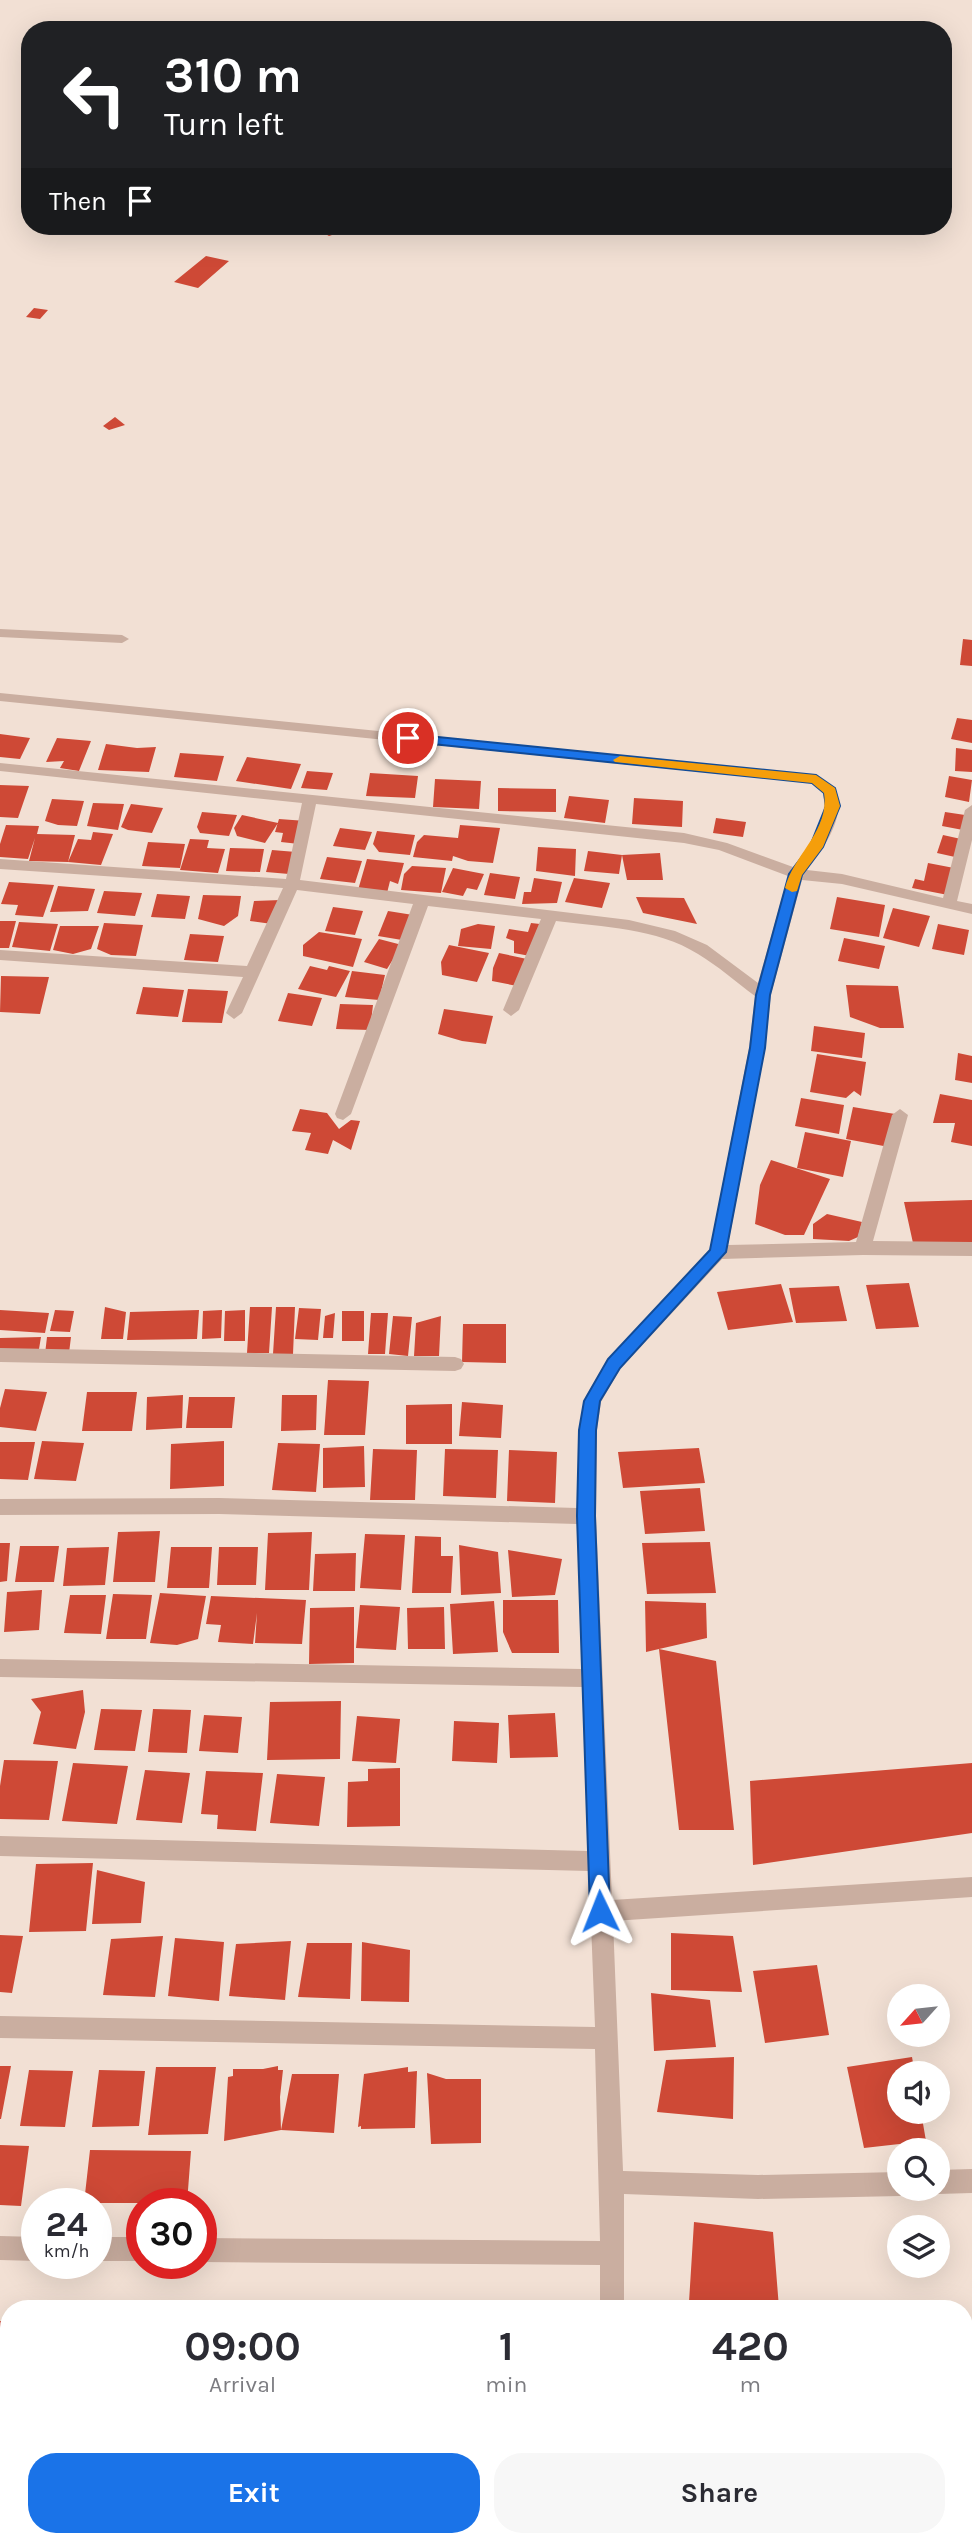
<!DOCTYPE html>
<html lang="en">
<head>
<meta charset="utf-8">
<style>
  :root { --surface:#fff; --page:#f7f7f7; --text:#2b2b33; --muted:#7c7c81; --accent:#1a73e8 }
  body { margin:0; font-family:Karla,sans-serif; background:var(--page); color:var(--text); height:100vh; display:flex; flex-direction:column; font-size:26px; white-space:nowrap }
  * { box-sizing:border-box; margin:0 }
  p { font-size:23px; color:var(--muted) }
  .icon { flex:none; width:38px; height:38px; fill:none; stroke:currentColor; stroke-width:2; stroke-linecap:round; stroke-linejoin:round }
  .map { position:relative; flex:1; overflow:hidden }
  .drawer { position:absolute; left:0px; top:2300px; width:973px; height:247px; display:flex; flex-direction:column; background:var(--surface); border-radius:28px 28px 0 0; box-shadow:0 7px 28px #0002 }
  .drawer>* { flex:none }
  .top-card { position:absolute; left:21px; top:21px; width:931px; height:214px; border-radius:28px; box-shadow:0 7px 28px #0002; background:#202124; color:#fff; overflow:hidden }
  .needle { width:46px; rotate:243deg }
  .buttons { position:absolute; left:887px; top:1984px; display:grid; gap:14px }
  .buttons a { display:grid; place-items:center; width:63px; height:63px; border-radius:50%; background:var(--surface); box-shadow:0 7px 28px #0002; font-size:35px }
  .speed { position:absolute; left:21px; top:2188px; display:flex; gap:14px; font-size:35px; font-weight:700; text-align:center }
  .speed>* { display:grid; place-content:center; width:91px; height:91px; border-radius:50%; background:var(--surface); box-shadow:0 7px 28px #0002; line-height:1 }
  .speed small { font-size:18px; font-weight:400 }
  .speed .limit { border:10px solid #d22; background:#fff; color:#111 }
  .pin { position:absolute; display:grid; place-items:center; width:60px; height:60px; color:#fff; margin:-30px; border:4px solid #fff; border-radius:50%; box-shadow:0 2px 7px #0007 }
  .me { position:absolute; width:77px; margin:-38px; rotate:358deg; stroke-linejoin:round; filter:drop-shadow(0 0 5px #0008) }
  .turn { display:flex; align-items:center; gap:24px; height:147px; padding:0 28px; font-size:32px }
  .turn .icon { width:91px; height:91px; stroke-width:2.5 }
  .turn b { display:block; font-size:49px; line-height:60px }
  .then { display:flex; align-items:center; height:66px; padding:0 28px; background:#0003; gap:14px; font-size:26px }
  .eta { display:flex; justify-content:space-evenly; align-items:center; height:119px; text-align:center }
  .eta b { font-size:42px; font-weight:700; line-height:49px }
  .button { display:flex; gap:14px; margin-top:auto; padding:14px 28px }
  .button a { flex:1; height:80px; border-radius:28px; background:var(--accent); color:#fff; font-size:28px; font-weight:700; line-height:80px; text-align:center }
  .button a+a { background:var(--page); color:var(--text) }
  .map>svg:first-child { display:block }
</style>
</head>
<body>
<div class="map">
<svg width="972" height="2545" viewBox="0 0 972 2545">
  <rect width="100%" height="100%" fill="#f2e0d4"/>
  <path fill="#ce4936" d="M 229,22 L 247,22 L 245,30 L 227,30 Z
    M 321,226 L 331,226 L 341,232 L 329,236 L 315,228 Z
    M 206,256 L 229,261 L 198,288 L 174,282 Z
    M 34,308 L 48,310 L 40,319 L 26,317 Z
    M 115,417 L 125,425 L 109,430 L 103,426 Z
    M 963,639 L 972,640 L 972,666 L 960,665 Z
    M 957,718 L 972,720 L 972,743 L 951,739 Z
    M 0,734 L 30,738 L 20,759 L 0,757 Z
    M 57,738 L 91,741 L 79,771 L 60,768 L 64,761 L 46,762 Z
    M 106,744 L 137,748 L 156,747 L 149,772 L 98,770 Z
    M 956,748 L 972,750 L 972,772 L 955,771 Z
    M 180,753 L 224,756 L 217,781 L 174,777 Z
    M 247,757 L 301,764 L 291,789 L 236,781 Z
    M 307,771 L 333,773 L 327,790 L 301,788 Z
    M 370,773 L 418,776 L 415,798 L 366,796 Z
    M 949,776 L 972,780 L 969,802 L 945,797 Z
    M 435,779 L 481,781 L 479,809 L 433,807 Z
    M 0,785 L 29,786 L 18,818 L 0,817 Z
    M 498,788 L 556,789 L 556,812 L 498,811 Z
    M 569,796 L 609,800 L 605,823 L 564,818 Z
    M 634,798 L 683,801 L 682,827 L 632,824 Z
    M 52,799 L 84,801 L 77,826 L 58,825 L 45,821 Z
    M 93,803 L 124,804 L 118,830 L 87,826 Z
    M 131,804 L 163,808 L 152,833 L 128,830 L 121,827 Z
    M 202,812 L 237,815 L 229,836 L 200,833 L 197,827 Z
    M 945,812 L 965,815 L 963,830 L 942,826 Z
    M 242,815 L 278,823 L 265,843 L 237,836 L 234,828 Z
    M 716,818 L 746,822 L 743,837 L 713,833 Z
    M 279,819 L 306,821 L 299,844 L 281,842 L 283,833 L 275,832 Z
    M 6,825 L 39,826 L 37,834 L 75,835 L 68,862 L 29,861 L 35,838 L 28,859 L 0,857 L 0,844 Z
    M 460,825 L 500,828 L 493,863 L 468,861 L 453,856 L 452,861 L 413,857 L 417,842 L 424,835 L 458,838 Z
    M 340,828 L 372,832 L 365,850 L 333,846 Z
    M 377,831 L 415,835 L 410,855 L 379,852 L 373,844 Z
    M 93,832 L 113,834 L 101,865 L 68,862 L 78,839 L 91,840 Z
    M 943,835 L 961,839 L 955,857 L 937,853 Z
    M 190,839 L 209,840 L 207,848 L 225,849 L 218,873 L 180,870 Z
    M 148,842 L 185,844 L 180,868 L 142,866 Z
    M 538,847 L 576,849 L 575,876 L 536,871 Z
    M 230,848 L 264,849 L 260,872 L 226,871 Z
    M 272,850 L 296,852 L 289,874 L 266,872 Z
    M 588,851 L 622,855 L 619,874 L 584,871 Z
    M 660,853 L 663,880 L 627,880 L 622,855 Z
    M 327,857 L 362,861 L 355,883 L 320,879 Z
    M 367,859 L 404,863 L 398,884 L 390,881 L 387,893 L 358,890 Z
    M 928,863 L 954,868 L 948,895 L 912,888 L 915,879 L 924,881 Z
    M 412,866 L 446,868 L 441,893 L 401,890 L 404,874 Z
    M 453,868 L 484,874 L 477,890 L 467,888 L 463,896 L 442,892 Z
    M 490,873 L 520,877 L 515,899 L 484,895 Z
    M 534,878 L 562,882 L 557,903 L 522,904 L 524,892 L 531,892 Z
    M 574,878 L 610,883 L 602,908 L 565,902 Z
    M 9,882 L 54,885 L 43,917 L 15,915 L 18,905 L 1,904 Z
    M 58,886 L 95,889 L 88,911 L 50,912 Z
    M 104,891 L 142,893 L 135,916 L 97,913 Z
    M 157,894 L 190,896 L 185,919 L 151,917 Z
    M 203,895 L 241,896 L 238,916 L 224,926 L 198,919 Z
    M 636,897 L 684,898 L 697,924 L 643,913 Z
    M 837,897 L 885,905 L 879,937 L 830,929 Z
    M 281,900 L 272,924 L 250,921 L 254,901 Z
    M 333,907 L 363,911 L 355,935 L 325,931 Z
    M 893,908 L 930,916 L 919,947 L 883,938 Z
    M 388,911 L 413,915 L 402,940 L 378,936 Z
    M 0,921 L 16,921 L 9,948 L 0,948 Z
    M 19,922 L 58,924 L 50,951 L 12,947 Z
    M 104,923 L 143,925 L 136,956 L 111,955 L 97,949 Z
    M 531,923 L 540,924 L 530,956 L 514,953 L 514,941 L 506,938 L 509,929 L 528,932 Z
    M 478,924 L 495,926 L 491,949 L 458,946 L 461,929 Z
    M 938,924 L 969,930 L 964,955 L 932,949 Z
    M 60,926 L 99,926 L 91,949 L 73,954 L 53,950 Z
    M 319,932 L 362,939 L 353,967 L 303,956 L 303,945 Z
    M 190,934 L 224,936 L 218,962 L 184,960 Z
    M 844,938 L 885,946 L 879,969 L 838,961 Z
    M 379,939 L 402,945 L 387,969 L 364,962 Z
    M 449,945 L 489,953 L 477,982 L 442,975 L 441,962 Z
    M 499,953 L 527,959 L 517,986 L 492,981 L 493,968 Z
    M 310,966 L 327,970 L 329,966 L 350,971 L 336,997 L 298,989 Z
    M 352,971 L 385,975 L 379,1000 L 345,997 Z
    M 1,976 L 49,977 L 40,1014 L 0,1012 Z
    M 846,985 L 898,986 L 904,1028 L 880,1028 L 850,1017 Z
    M 143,987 L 184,990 L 178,1017 L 136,1014 Z
    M 188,989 L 228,991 L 222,1023 L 182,1022 Z
    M 288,993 L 322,998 L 312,1026 L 278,1021 Z
    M 340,1004 L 373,1005 L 370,1030 L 336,1029 Z
    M 444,1009 L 493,1016 L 486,1044 L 462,1041 L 438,1034 Z
    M 814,1026 L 865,1033 L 862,1058 L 811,1051 Z
    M 958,1053 L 972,1056 L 972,1083 L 955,1080 Z
    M 817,1054 L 866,1062 L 861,1096 L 854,1091 L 846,1098 L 810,1092 Z
    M 940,1094 L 972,1100 L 972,1146 L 951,1142 L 955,1123 L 933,1123 Z
    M 801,1098 L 844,1105 L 839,1134 L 795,1126 Z
    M 853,1107 L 895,1114 L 889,1147 L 846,1139 Z
    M 300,1109 L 327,1113 L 339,1129 L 351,1120 L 360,1121 L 351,1150 L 333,1140 L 328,1154 L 305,1150 L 311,1133 L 292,1131 Z
    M 805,1132 L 851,1141 L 843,1177 L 797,1168 Z
    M 771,1160 L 830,1179 L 804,1235 L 785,1235 L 755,1224 L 760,1185 Z
    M 972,1200 L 972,1242 L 913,1243 L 904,1202 Z
    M 827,1214 L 862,1222 L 858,1237 L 849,1241 L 813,1239 L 813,1224 Z
    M 909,1283 L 919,1327 L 876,1329 L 866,1285 Z
    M 781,1284 L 793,1322 L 728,1330 L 717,1292 Z
    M 839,1286 L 847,1321 L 796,1323 L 789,1288 Z
    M 105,1307 L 126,1312 L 123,1339 L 101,1339 Z
    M 250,1307 L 272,1307 L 269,1353 L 247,1353 Z
    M 276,1307 L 295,1307 L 293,1354 L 273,1354 Z
    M 299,1308 L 321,1309 L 318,1340 L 295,1339 Z
    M 0,1310 L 49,1313 L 45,1333 L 0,1330 Z
    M 55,1310 L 74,1311 L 70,1332 L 50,1331 Z
    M 199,1310 L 197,1339 L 127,1340 L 130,1312 Z
    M 222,1310 L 221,1338 L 202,1339 L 203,1311 Z
    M 245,1310 L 245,1341 L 224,1341 L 225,1311 Z
    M 342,1311 L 364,1311 L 364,1341 L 342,1341 Z
    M 335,1313 L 333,1338 L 323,1338 L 325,1316 Z
    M 371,1313 L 388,1313 L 385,1354 L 368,1354 Z
    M 393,1316 L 412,1317 L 408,1356 L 389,1354 Z
    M 441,1316 L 439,1356 L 414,1356 L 416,1323 Z
    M 463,1324 L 506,1324 L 506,1363 L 462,1362 Z
    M 41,1337 L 39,1349 L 0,1349 L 0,1338 Z
    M 47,1337 L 71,1337 L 69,1353 L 45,1354 Z
    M 328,1380 L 369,1381 L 365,1435 L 324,1435 Z
    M 5,1389 L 47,1392 L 36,1431 L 0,1427 L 0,1408 Z
    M 87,1392 L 137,1392 L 132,1431 L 82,1431 Z
    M 183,1395 L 182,1428 L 146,1430 L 147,1397 Z
    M 282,1395 L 317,1395 L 316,1430 L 281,1431 Z
    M 189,1397 L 235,1397 L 232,1428 L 186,1428 Z
    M 462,1402 L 503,1405 L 501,1438 L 459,1436 Z
    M 452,1404 L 452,1444 L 406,1444 L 406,1405 Z
    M 42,1441 L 84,1443 L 76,1481 L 34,1479 Z
    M 224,1441 L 224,1486 L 170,1489 L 171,1444 Z
    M 0,1442 L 35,1442 L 28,1480 L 0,1479 Z
    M 278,1443 L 320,1444 L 316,1492 L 272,1490 Z
    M 364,1446 L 365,1487 L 323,1488 L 323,1448 Z
    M 699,1448 L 705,1483 L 623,1488 L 618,1452 Z
    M 373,1449 L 417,1450 L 415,1500 L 370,1500 Z
    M 445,1449 L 498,1450 L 496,1498 L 443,1496 Z
    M 509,1450 L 557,1452 L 555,1503 L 507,1501 Z
    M 700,1488 L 705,1531 L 645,1534 L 640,1491 Z
    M 160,1531 L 155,1582 L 113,1582 L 118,1532 Z
    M 312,1532 L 309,1590 L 265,1590 L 268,1533 Z
    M 365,1534 L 405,1535 L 401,1590 L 360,1588 Z
    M 415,1536 L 441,1537 L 441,1556 L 453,1556 L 451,1593 L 412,1593 Z
    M 710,1542 L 716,1593 L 647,1594 L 642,1543 Z
    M 0,1543 L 10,1543 L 7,1581 L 0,1582 Z
    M 459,1545 L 498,1552 L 501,1593 L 461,1595 Z
    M 20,1546 L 59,1546 L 54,1582 L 15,1582 Z
    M 109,1547 L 105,1585 L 63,1586 L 67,1548 Z
    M 171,1547 L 212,1547 L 209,1588 L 167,1588 Z
    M 219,1547 L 258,1547 L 256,1585 L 217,1585 Z
    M 508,1550 L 562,1559 L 555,1595 L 512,1597 Z
    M 356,1553 L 355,1591 L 313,1591 L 315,1554 Z
    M 42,1590 L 39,1630 L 4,1632 L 7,1592 Z
    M 160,1593 L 206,1596 L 198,1639 L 177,1645 L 150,1643 Z
    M 113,1594 L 152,1595 L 146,1639 L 106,1639 Z
    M 70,1595 L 106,1595 L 101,1634 L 64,1633 Z
    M 211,1596 L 306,1600 L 302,1644 L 255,1643 L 257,1613 L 253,1644 L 218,1642 L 221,1625 L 206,1624 Z
    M 503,1600 L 558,1600 L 559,1653 L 512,1653 L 503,1632 Z
    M 494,1601 L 498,1652 L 453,1654 L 450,1604 Z
    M 645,1601 L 706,1603 L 707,1638 L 659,1649 L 716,1661 L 734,1830 L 679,1830 L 659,1649 L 646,1652 Z
    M 360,1605 L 400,1607 L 396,1650 L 356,1648 Z
    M 354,1607 L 354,1663 L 309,1664 L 310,1608 Z
    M 444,1607 L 445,1649 L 408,1649 L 407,1608 Z
    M 83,1690 L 85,1712 L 76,1749 L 33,1744 L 41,1712 L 31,1699 Z
    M 341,1701 L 340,1759 L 267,1760 L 270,1702 Z
    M 101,1709 L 142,1710 L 135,1751 L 94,1750 Z
    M 153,1709 L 191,1710 L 187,1753 L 148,1752 Z
    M 555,1713 L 558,1757 L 510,1758 L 508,1715 Z
    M 204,1715 L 242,1717 L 238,1753 L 199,1751 Z
    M 357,1716 L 400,1719 L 396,1763 L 352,1761 Z
    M 454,1721 L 499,1723 L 497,1763 L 452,1761 Z
    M 4,1760 L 58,1761 L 49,1820 L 0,1819 L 0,1786 Z
    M 73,1763 L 128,1766 L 117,1824 L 62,1821 Z
    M 972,1763 L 972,1833 L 753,1865 L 750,1781 Z
    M 400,1768 L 400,1826 L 347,1827 L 348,1782 L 368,1781 L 368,1769 Z
    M 145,1770 L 190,1773 L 182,1823 L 136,1820 Z
    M 206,1771 L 263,1773 L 256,1831 L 217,1829 L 218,1815 L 201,1814 Z
    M 277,1774 L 325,1777 L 319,1826 L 270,1823 Z
    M 93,1863 L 86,1931 L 29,1932 L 36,1864 Z
    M 97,1870 L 145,1882 L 141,1923 L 92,1924 Z
    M 671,1933 L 733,1936 L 742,1992 L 671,1990 Z
    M 0,1935 L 23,1936 L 12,1993 L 0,1992 Z
    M 163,1936 L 155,1997 L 103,1995 L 111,1939 Z
    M 175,1938 L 224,1942 L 219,2001 L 168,1996 Z
    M 291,1941 L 285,2000 L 229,1996 L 236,1944 Z
    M 362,1942 L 410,1950 L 409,2002 L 361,2001 Z
    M 307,1943 L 352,1943 L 350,1999 L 298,1997 Z
    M 817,1965 L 829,2035 L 765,2043 L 753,1971 Z
    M 651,1993 L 710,2000 L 716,2047 L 654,2051 Z
    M 734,2057 L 733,2119 L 657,2112 L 666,2060 Z
    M 912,2057 L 915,2074 L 900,2074 L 900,2112 L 921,2112 L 926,2141 L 864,2148 L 847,2067 Z
    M 0,2066 L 11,2066 L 1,2119 L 0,2119 Z
    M 278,2066 L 278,2070 L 283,2070 L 280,2097 L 281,2130 L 224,2141 L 228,2077 L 233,2076 L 233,2069 L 263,2069 Z
    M 156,2067 L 216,2067 L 208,2134 L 148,2135 Z
    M 408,2067 L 408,2072 L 417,2071 L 415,2128 L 361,2129 L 361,2126 L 358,2127 L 364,2074 Z
    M 29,2070 L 73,2071 L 65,2127 L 20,2126 Z
    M 99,2070 L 145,2071 L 139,2126 L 92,2127 Z
    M 427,2073 L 446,2079 L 481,2079 L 481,2143 L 431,2144 Z
    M 292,2074 L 339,2074 L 334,2133 L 281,2130 Z
    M 0,2145 L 29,2146 L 21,2206 L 0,2205 Z
    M 90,2150 L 191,2151 L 187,2203 L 84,2203 Z
    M 694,2222 L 773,2232 L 779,2308 L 689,2302 Z
    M 0,2321 L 9,2321 L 9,2380 L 0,2380 Z
    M 0,2434 L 9,2434 L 9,2491 L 0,2491 Z
    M 7,2496 L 9,2535 L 1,2534 Z
    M 391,2538 L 437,2538 L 437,2544 L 391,2544 Z
    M 488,2538 L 549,2538 L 549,2545 L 489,2545 Z
    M 685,2538 L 736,2538 L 753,2542 L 753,2545 L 685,2545 Z"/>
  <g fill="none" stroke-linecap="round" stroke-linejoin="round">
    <path fill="#caaea0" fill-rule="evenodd" d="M 0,629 L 122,635 L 129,639 L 122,643 L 0,637 Z
      M 0,693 L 815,775 L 835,788 C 848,815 823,849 807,870 L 842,874 L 943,898 L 965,810 L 972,805 L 972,840 L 957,901 L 972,904 L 972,914 L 842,884 L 802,880 L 771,994 L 765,1048 L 728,1245 L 856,1242 L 892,1115 L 900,1109 L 908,1115 L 873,1241 L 972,1242 L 972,1256 L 863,1255 L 722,1259 L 620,1369 L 601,1402 L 597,1430 L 596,1516 L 612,1900 L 972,1877 L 972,1897 L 613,1921 L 623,2171 L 758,2175 L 900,2172 L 900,2189 L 910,2189 L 908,2192 L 900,2196 L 758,2199 L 624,2194 L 624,2308 L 600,2308 L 600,2265 L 201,2262 L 201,2238 L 600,2241 L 595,2049 L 0,2038 L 0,2016 L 595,2027 L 589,1871 L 0,1856 L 0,1836 L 588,1851 L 583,1687 L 0,1677 L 0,1659 L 582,1669 L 577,1524 L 219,1514 L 0,1515 L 0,1499 L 219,1498 L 577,1508 L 579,1430 L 586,1396 L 608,1359 L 710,1249 L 749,1048 L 755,996 C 736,982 718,966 698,954 C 657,928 602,927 556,921 L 519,1010 L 511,1016 L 503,1010 L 541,919 L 428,906 L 351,1114 L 343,1120 L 337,1118 L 335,1114 L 413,904 L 297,890 L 242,1013 L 234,1019 L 226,1013 L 243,977 L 0,960 L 0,950 L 247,966 L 283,888 L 0,869 L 0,859 L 286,879 L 302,803 L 0,771 L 0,763 L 684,833 L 727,843 L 793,867 C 809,847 829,820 823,793 L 811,783 L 0,701 ZM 316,804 L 684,843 L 719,850 L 788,876 L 758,983 L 707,945 L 675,931 L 629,920 L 300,880 Z
      M 0,1348 L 455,1357 L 461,1359 L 464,1364 L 461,1369 L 455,1371 L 0,1362 Z
      M 972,2169 L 972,2193 L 938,2194 L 930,2190 L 938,2189 L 938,2170 Z
      M 0,2236 L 37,2237 L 37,2261 L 0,2260 Z
      M 96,2237 L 142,2237 L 142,2261 L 96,2261 Z
      M 606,2538 L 632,2538 L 632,2545 L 606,2545 Z"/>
  </g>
  <path fill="#1a73e8" stroke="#114b97" stroke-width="2" d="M 408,734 L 816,775 L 835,788 L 840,806 L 823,847 L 802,875 L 770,995 L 765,1048 L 726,1252 L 620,1368 L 600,1401 L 596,1430 L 595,1516 L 610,1911 L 607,1918 L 600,1920 L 593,1918 L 590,1911 L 577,1516 L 579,1430 L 584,1401 L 608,1359 L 710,1250 L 750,1048 L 756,995 L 789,874 L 810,846 L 826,806 L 824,793 L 812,783 L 403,741 L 401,738 Z"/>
  <path fill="#f59e0b" d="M 620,756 L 816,775 L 835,788 L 840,806 L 823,847 L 802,875 L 797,891 L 792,892 L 785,888 C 794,854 830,830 824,793 L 812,783 L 615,762 L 613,760 Z"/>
</svg>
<div class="buttons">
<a><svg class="needle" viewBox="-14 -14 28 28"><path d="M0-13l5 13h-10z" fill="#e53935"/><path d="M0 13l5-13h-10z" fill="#7c7c81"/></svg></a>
<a><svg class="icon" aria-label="sound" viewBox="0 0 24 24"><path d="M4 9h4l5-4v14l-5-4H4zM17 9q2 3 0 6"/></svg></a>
<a><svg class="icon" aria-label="search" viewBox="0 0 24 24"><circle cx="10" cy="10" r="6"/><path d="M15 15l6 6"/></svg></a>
<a><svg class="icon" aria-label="layers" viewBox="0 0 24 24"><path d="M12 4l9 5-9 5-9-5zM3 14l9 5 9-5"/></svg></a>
</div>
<div class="speed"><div>24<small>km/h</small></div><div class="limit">30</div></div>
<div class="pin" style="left:408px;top:738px;background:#d93025"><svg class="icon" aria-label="arrive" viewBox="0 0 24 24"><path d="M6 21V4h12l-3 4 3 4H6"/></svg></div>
<svg class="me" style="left:600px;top:1911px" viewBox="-20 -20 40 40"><path d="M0-17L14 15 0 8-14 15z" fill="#1a73e8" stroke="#fff" stroke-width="4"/></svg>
<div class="top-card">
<div class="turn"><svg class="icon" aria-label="left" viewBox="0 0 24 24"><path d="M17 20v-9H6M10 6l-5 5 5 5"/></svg><div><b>310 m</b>Turn left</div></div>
<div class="then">Then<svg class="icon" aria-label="arrive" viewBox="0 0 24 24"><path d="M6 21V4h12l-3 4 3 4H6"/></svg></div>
</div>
<section class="drawer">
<div class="eta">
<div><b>09:00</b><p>Arrival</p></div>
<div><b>1</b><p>min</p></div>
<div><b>420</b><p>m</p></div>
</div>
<div class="button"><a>Exit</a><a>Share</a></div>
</section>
</div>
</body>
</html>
